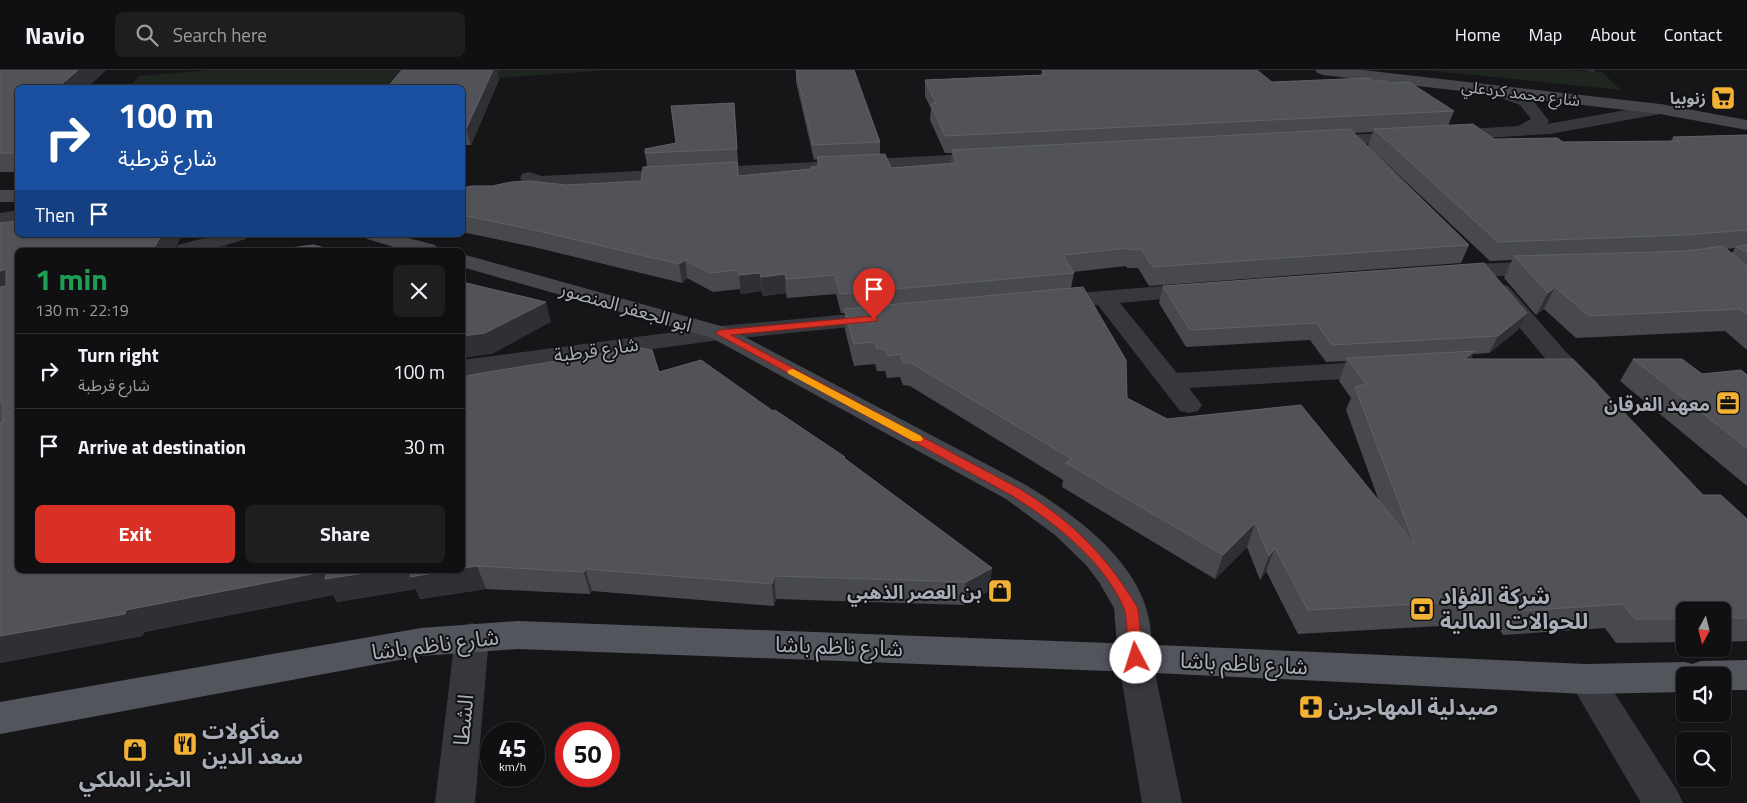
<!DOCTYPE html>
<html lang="en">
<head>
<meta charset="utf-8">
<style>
  :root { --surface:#101012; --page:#1e1e20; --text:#f1f3f6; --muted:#9c9d9f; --line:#303032; --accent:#d93025 }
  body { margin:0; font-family:"Titillium Web","Noto Sans Arabic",sans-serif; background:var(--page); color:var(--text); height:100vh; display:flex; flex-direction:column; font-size:19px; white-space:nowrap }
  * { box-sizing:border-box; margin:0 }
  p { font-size:16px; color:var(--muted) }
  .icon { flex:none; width:28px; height:28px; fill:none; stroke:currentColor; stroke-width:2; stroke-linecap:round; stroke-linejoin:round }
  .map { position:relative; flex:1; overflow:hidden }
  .details { position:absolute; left:15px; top:178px; width:450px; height:325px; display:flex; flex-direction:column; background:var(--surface); border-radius:8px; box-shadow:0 1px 4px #0004,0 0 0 1px var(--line) }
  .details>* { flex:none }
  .banner { position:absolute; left:15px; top:15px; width:450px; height:152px; border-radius:8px; box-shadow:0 1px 4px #0004,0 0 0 1px var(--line); background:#1a4fa0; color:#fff; overflow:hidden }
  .needle { width:32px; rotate:187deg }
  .buttons { position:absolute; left:1676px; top:532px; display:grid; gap:10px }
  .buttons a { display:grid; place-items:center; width:55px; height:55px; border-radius:8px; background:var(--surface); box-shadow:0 1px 4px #0004,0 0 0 1px var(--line); font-size:25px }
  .speed { position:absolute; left:480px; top:652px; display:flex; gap:10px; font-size:25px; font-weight:700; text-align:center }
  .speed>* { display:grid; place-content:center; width:65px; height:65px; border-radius:50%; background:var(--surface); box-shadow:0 1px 4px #0004,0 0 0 1px var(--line); line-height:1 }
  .speed small { font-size:12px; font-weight:400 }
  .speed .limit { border:8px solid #d22; background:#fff; color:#111 }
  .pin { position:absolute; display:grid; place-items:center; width:42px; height:42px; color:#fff; margin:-51px -21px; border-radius:50% 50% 50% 0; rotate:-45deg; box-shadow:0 0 5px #0007 }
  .pin .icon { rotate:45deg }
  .me { position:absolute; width:55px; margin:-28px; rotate:355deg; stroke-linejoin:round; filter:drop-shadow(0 0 4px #0008) }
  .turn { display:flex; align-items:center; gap:18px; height:105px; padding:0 20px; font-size:22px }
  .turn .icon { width:65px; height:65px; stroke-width:2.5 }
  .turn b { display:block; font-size:35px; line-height:42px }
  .then { display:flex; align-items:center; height:48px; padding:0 20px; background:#0003; gap:10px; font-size:19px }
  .round { display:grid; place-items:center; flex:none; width:52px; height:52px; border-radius:8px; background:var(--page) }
  .head { display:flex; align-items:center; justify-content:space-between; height:85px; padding:0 20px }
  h1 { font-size:30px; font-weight:700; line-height:38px; color:#1e9e55 }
  .action { display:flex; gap:10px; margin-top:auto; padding:10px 20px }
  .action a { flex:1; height:58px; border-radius:8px; background:var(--accent); color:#fff; font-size:20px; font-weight:700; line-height:58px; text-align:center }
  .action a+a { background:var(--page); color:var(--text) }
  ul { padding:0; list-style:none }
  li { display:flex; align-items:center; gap:15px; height:75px; padding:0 20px; border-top:1px solid var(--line) }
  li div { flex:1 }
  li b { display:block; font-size:19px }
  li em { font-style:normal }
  header { display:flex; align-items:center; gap:30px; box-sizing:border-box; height:70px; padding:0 25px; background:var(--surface); border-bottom:1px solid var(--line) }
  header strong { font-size:24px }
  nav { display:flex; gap:28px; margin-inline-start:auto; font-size:18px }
  .search { width:350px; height:45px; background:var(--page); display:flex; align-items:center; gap:12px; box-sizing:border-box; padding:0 18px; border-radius:8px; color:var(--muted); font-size:19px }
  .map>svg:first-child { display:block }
</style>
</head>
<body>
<header>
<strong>Navio</strong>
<div class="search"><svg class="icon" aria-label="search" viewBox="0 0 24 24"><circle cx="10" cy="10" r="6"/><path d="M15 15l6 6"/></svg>Search here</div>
<nav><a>Home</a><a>Map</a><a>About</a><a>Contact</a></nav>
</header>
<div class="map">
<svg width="1747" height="733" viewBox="0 0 1747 733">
  <rect width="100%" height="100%" fill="#161618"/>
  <path fill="#1e261f" d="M 210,0 L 608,0 L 376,17 L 129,18 L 139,6 Z
    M 1424,0 L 1561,0 L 1602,2 L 1621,20 Z"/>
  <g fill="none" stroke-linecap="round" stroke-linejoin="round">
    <path fill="#2c353c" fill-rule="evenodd" d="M 1585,0 L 1596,0 L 1593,2 Z"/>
    <path fill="#37383d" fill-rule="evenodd" d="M 1493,15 L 1532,29 L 1549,51 L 1547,54 L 1660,34 L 1666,35 L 1668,39 L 1666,43 L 1660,44 L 1550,64 L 1451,70 L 1445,69 L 1442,65 L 1445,61 L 1451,60 L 1518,56 L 1531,49 L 1520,35 L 1487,23 L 1485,20 L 1487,17 Z
      M 1408,62 L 1414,63 L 1417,67 L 1414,71 L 1321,76 L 1315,75 L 1312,71 L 1315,67 L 1321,66 Z
      M 988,83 L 994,84 L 997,88 L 994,92 L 541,118 L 522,112 L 520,108 L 522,104 L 529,102 L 542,106 Z
      M 18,140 L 18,152 L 0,155 L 0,143 Z
      M 216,165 L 249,165 L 246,169 L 209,180 L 175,180 L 178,175 Z
      M 1546,191 L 1554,193 L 1557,198 L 1554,203 L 1451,209 L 1443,207 L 1440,202 L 1443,197 L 1451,195 Z
      M 1199,213 L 1207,215 L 1210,220 L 1207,225 L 1120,233 L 1177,303 L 1380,291 L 1389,294 L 1393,299 L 1389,304 L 1380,307 L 1189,318 L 1202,335 L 1198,341 L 1189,343 L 1180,341 L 1098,235 L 1053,239 L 1045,237 L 1042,232 L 1045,227 L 1053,225 Z
      M 1500,214 L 1508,216 L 1567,283 L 1599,314 L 1595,319 L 1586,322 L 1577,319 L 1549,293 L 1489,221 L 1492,216 Z
      M 883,241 L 891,243 L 895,248 L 891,253 L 720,270 L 462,305 L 462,290 L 720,256 Z
      M 472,553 L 484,557 L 489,567 L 475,733 L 435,733 L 455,567 L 460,557 Z
      M 1135,574 L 1147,578 L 1152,588 L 1182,733 L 1142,733 L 1118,588 L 1123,578 Z
      M 1586,594 L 1599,599 L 1677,720 L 1683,733 L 1641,733 L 1568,609 L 1573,599 Z"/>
    <path fill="#45474d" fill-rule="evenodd" d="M 1315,0 L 1363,0 L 1660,34 L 1747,50 L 1747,60 L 1660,44 L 1323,5 L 1318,3 Z
      M 0,120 L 18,120 L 18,132 L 0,132 Z
      M 364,165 L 397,165 L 435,175 L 438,180 L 404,180 L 367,169 Z
      M 462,184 L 728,258 L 1026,415 C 1079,448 1148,497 1151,565 C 1152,578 1153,587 1147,598 L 1135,602 L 1123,598 L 1118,588 L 1114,538 L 1099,512 L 1086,495 L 1055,465 L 1006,429 L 712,268 L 462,197 Z"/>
    <path fill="#53555c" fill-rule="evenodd" d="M 518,551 L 1135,574 L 1586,594 L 1685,592 L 1692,594 L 1701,591 L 1747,590 L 1747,620 L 1722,620 L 1722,606 L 1685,606 L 1685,622 L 1586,624 L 1135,602 L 518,579 L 421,586 L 0,664 L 0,632 L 421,558 Z"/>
  </g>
  <path fill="#47494d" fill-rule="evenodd" d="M 0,0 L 106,0 L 86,18 L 18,18 L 18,102 L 0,102 Z
    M 402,0 L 497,0 L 499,10 L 471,75 L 462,75 L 462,18 Z
    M 796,0 L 880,72 L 880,84 L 891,98 L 951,93 L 952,83 L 945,83 L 930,50 L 931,39 L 925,26 L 925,10 L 1041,5 L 1042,0 L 1272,12 L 1374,11 L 1389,13 L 1454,41 L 1448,56 L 1494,69 L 1563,72 L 1671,71 L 1673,67 L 1747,65 L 1747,280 L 1725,261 L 1576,268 L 1544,239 L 1536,245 L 1504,208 L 1512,190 L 1490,191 L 1368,76 L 1373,62 L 1353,63 L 1469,175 L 1461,193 L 1149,216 L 1138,198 L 1127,198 L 1126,196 L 1073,202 L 1074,203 L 1071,218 L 1127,328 L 1167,349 L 1379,431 L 1346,340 L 1351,328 L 1339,311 L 1346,291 L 1326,292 L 1310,270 L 1186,277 L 1159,233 L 1163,216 L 1518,260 L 1489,283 L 1473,284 L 1471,289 L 1703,425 L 1747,449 L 1747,571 L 1722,572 L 1722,541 L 1685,541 L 1685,572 L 1616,573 L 1605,558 L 1503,565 L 1495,553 L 1298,564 L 1266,501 L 1260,510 L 1247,477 L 1215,509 L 1062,417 L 1063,410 L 910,316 L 903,315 L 900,307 L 887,308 L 885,301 L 877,301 L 875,294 L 854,296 L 845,260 L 845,243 L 841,243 L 836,224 L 787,228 L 786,223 L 763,226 L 762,221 L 741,224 L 740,219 L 713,222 L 687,208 L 682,213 L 538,178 L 462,162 L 462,118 L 566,115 L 641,111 L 647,96 L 645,83 L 676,73 L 734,33 L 739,106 L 811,99 L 811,97 L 817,96 L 817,89 L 814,90 L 796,12 ZM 1735,178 L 1732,183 L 1726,179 Z
    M 0,153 L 18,165 L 182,165 L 174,180 L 18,180 L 18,500 L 659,302 L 773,341 L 845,387 L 845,389 L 992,498 L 989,521 L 964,535 L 776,529 L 774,536 L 592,521 L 590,524 L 486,519 L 420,529 L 416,519 L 337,532 L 333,525 L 144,562 L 142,566 L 0,593 Z
    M 1633,289 L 1702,304 L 1747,305 L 1747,416 L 1620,311 Z"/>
  <path fill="#2f3033" d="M 78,0 L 106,0 L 86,18 L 57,18 Z
    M 493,0 L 497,0 L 499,10 L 471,75 L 466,59 Z
    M 161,165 L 182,165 L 174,180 L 153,180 Z
    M 685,190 L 687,208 L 682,213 L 679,194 Z
    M 6,199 L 18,217 L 0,224 L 0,201 Z
    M 760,203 L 762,221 L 741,224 L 739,205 Z
    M 785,204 L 786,223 L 763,226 L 761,207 Z
    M 1555,217 L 1544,239 L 1536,245 L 1548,223 Z
    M 546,232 L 551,252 L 492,284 L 462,288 L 462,266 Z
    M 1527,243 L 1518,260 L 1489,283 L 1498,266 Z
    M 1475,281 L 1464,303 L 1464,289 Z
    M 1255,453 L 1247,477 L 1215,509 L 1223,485 Z
    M 1275,478 L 1266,501 L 1260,510 L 1269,486 Z
    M 477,496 L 486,519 L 420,529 L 416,519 L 337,532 L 333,525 L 144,562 L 142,566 L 0,593 L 0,566 L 126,540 L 327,501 L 384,500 L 462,500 L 462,498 Z
    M 992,498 L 989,521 L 964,535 L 966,512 Z
    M 585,499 L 592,521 L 590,524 L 584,502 Z
    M 774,506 L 776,529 L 774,536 L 772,514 Z"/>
  <path fill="#525359" stroke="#5f6168" d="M 0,0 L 78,0 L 57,18 L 18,18 L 18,51 L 13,55 L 18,55 L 18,83 L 0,83 Z
    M 402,0 L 493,0 L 466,59 L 462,59 L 462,18 L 387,18 Z
    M 796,0 L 854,0 L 880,72 L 813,75 Z
    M 1042,0 L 1257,0 L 1272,12 L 1369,8 L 1374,11 L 1385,11 L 1389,13 L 1409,12 L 1454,41 L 945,66 L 931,34 L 936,33 L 925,10 L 1045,5 Z
    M 734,33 L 737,79 L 645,83 L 645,79 L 676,73 L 671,36 Z
    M 1473,54 L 1494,69 L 1557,68 L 1563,72 L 1679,71 L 1673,67 L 1747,65 L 1747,160 L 1685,165 L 1498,172 L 1374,59 Z
    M 1350,59 L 1469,175 L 1153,197 L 1141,179 L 1130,180 L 1129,178 L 1063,185 L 1074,203 L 840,224 L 835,205 L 786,209 L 785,204 L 761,207 L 760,203 L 739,205 L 738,200 L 711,203 L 685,190 L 679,194 L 534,160 L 462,145 L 462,118 L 472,116 L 492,116 L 511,112 L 530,111 L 566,115 L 641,111 L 643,97 L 737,92 L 738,106 L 812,99 L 811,97 L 819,96 L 817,87 L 885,84 L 891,98 L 957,93 L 952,80 Z
    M 18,151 L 18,165 L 161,165 L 153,180 L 18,180 L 18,500 L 384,500 L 325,509 L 327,501 L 126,540 L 125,544 L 0,566 L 0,353 L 3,352 L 3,332 L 0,332 L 0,217 L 6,216 L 6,199 L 0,201 L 0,153 Z
    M 313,175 L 333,180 L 275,180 Z
    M 1747,175 L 1747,182 L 1736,177 Z
    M 1723,176 L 1747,196 L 1747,244 L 1740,239 L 1589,246 L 1555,217 L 1548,223 L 1514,186 L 1687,181 Z
    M 226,177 L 225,180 L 206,180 Z
    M 1484,193 L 1527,243 L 1498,266 L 1332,275 L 1316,253 L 1190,260 L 1163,216 Z
    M 462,212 L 546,232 L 485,263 L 462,266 Z
    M 1083,217 L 1126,290 L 1127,328 L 1167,349 L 1301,335 L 1415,475 L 1355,317 L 1366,314 L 1347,288 L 1475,281 L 1464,289 L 1573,289 L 1703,425 L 1721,425 L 1747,449 L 1747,548 L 1722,548 L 1722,541 L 1685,541 L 1685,549 L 1635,549 L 1623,534 L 1519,541 L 1510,529 L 1308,540 L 1275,478 L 1269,486 L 1255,453 L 1223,485 L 1066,393 L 1072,389 L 911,293 L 903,293 L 900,284 L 888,286 L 885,279 L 877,279 L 875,272 L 854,274 L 844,239 Z
    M 640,278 L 652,280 L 659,302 L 701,290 L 773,341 L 775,340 L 845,387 L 844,388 L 992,498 L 966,512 L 774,506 L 772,514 L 585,499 L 584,502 L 477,496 L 462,498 L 462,306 Z
    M 1633,289 L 1682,289 L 1702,304 L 1741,300 L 1747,305 L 1747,378 Z
    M 411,500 L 452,500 L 410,507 Z"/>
  <path fill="#d93025" stroke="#8d1f18" d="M 874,246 L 877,247 L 877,251 L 731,265 L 1020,419 C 1071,451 1105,484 1136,535 L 1138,539 L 1143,588 L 1141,592 L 1136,594 L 1130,592 L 1128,588 C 1127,574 1128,550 1124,538 C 1103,490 1054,452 1011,425 L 715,263 L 720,260 Z"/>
  <path fill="#f59e0b" d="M 793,299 L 921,366 L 923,369 L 921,371 L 913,371 L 789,304 L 787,302 L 789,300 Z"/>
  <defs>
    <symbol id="supermarket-square" viewBox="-11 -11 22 22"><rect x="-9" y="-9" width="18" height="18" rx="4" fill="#f2b134" stroke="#111113"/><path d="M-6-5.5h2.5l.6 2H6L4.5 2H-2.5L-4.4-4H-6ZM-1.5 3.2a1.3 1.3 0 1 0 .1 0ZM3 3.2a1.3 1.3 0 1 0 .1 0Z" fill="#111"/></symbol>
    <symbol id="office-square" viewBox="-11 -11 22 22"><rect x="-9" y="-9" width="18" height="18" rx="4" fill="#f2b134" stroke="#111113"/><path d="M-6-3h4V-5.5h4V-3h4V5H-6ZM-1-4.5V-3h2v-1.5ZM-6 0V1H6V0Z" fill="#111"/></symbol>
    <symbol id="shop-square" viewBox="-11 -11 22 22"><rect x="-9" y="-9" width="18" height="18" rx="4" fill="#f2b134" stroke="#111113"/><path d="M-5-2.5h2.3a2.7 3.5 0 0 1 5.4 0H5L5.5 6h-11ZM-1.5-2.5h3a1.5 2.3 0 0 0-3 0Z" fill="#111"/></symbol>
    <symbol id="bank-square" viewBox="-11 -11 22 22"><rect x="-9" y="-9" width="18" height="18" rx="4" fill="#f2b134" stroke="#111113"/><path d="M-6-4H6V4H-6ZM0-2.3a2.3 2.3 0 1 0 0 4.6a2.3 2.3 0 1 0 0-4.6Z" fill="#111"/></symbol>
    <symbol id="pharmacy-square" viewBox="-11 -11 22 22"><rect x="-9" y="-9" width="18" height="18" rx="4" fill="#f2b134" stroke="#111113"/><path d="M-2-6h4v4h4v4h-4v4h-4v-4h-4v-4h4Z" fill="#111"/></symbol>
    <symbol id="restaurant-square" viewBox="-11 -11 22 22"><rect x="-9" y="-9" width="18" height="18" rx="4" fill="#f2b134" stroke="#111113"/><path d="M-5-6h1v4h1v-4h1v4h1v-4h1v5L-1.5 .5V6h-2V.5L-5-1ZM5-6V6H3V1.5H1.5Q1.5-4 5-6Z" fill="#111"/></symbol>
  </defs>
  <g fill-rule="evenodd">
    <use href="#supermarket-square" x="1709" y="14" width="28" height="28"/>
    <use href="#office-square" x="1714" y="319" width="28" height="28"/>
    <use href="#shop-square" x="986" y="507" width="28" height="28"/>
    <use href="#bank-square" x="1408" y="525" width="28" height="28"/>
    <use href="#pharmacy-square" x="1297" y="623" width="28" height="28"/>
    <use href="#restaurant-square" x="171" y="660" width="28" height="28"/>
    <use href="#shop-square" x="121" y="666" width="28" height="28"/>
  </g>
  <g text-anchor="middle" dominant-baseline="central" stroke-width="4" stroke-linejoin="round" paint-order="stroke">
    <g font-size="16" fill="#a8adb8" stroke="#111113">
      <text transform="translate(1521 23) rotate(7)">شارع محمد كردعلي</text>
    </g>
    <g font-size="16" font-weight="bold" fill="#a8adb8" stroke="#111113" text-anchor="end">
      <text x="1706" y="28">زنوبيا</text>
    </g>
    <g font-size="19" fill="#a8adb8" stroke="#111113">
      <text transform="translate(626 236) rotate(16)">ابو الجعفر المنصور</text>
      <text transform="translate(596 279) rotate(-8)">شارع قرطبة</text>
    </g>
    <g font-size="19" font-weight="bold" fill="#a8adb8" stroke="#111113" text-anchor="end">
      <text x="1710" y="333">معهد الفرقان</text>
      <text x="982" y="521">بن العصر الذهبي</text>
    </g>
    <g font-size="22" font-weight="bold" fill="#a8adb8" stroke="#111113" text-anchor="start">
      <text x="1440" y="526">شركة الفؤاد<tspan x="1440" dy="25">للحوالات المالية</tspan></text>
      <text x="1328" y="637">صيدلية المهاجرين</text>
      <text x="202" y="661">مأكولات<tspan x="202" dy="25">سعد الدين</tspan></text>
      <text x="135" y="709" text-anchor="middle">الخبز الملكي</text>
    </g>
    <g font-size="22" fill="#a8adb8" stroke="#111113">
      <text transform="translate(435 574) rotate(-7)">شارع ناظم باشا</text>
      <text transform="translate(839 576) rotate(2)">شارع ناظم باشا</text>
      <text transform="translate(1244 593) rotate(3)">شارع ناظم باشا</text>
      <text transform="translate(463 650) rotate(-84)">الشطا</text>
    </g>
  </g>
</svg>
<div class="buttons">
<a><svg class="needle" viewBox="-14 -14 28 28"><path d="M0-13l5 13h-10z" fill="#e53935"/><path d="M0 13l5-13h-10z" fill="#9c9d9f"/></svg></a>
<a><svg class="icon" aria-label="sound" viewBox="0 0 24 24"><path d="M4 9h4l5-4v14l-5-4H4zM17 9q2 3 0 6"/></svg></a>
<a><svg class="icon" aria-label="search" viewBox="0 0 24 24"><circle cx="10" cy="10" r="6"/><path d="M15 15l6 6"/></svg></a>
</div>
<div class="speed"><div>45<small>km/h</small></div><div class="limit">50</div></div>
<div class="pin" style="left:874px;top:249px;background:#d93025"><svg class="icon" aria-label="arrive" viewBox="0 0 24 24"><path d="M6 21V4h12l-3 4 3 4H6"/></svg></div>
<svg class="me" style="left:1136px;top:588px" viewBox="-20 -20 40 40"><circle r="19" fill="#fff"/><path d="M0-13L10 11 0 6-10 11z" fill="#d93025"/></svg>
<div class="banner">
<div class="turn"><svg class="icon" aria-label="right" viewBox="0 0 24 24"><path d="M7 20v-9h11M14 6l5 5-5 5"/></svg><div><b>100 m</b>شارع قرطبة</div></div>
<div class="then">Then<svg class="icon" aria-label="arrive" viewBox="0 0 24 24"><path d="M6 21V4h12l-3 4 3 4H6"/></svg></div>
</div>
<section class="details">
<div class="head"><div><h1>1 min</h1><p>130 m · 22:19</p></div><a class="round"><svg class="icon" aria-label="close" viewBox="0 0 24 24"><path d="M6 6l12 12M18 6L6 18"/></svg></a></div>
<ul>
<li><svg class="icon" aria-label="right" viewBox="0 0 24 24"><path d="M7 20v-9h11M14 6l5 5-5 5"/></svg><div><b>Turn right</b><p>شارع قرطبة</p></div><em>100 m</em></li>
<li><svg class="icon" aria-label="arrive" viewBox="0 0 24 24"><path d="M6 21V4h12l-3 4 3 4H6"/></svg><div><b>Arrive at destination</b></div><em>30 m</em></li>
</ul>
<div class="action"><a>Exit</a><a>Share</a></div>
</section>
</div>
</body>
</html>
